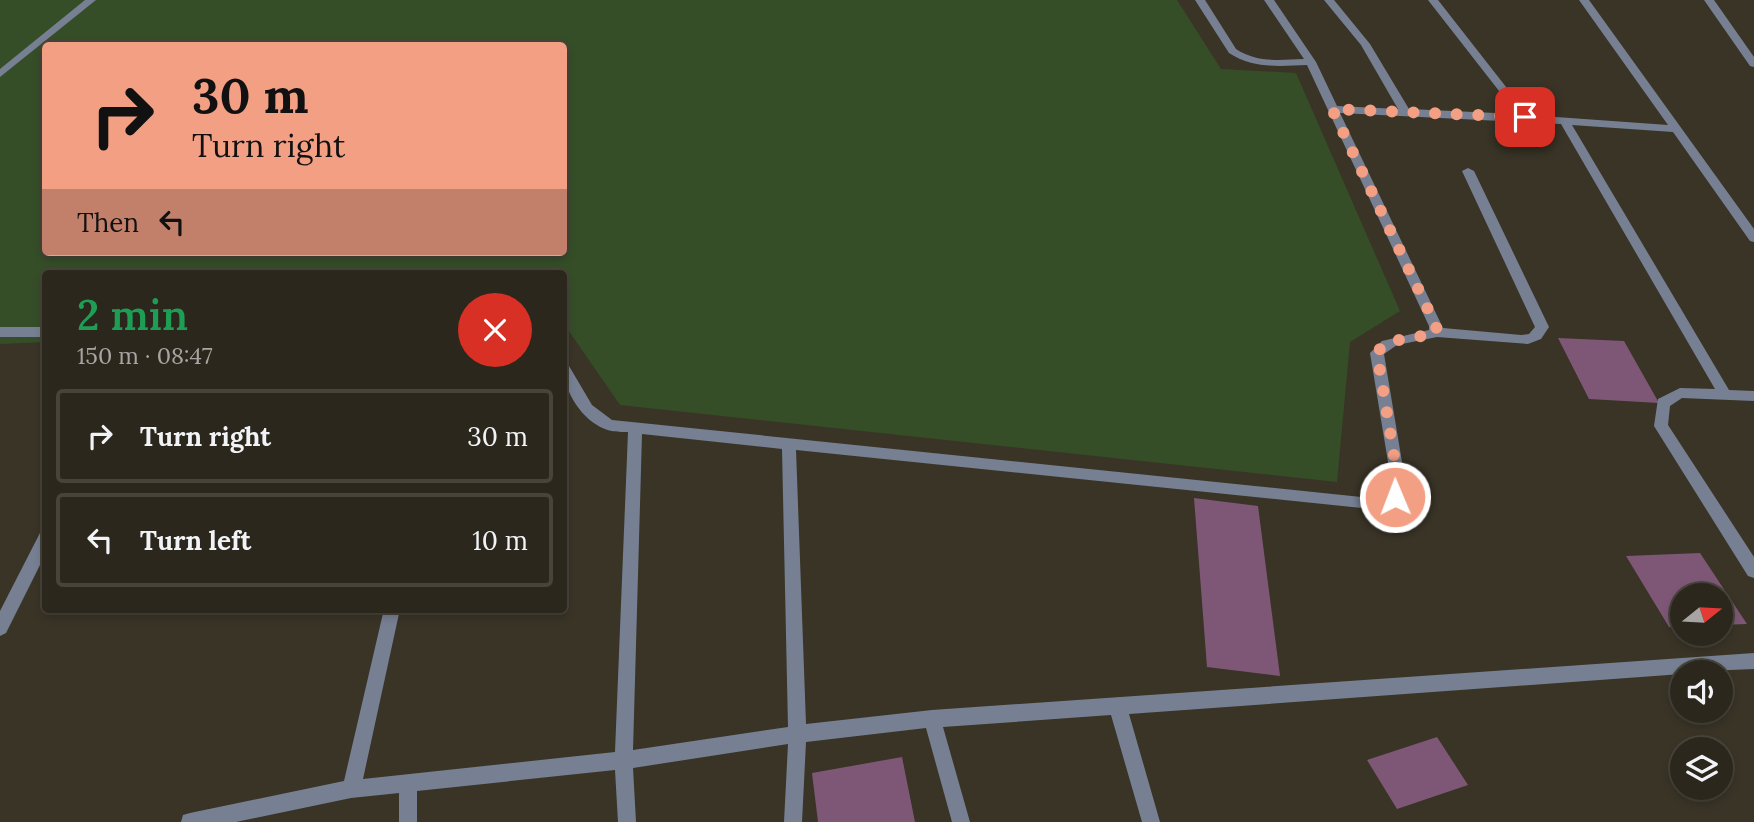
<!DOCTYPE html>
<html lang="en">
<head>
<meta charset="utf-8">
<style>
  :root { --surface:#2b271c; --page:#332f25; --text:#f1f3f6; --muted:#a6a5a3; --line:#47443b }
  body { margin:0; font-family:Lora,serif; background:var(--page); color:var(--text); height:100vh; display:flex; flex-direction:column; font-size:26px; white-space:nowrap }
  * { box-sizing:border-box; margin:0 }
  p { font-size:23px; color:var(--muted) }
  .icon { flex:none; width:38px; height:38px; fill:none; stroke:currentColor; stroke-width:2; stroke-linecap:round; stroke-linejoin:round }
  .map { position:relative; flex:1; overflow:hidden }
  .drawer { position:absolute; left:42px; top:270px; width:525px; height:343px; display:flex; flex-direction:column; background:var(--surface); border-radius:7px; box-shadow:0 4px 10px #0003,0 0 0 2px var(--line) }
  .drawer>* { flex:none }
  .guide { position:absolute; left:42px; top:42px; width:525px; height:214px; border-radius:7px; box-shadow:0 4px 10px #0003,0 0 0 2px var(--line); background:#f39f84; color:#111; overflow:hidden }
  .needle { width:46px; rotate:72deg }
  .controls { position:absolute; left:1670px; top:583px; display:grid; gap:14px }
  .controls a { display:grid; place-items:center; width:63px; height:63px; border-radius:50%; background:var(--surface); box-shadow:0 4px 10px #0003,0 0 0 2px var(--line); font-size:35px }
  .pin { position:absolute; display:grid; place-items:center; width:60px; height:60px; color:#fff; margin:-30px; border-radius:14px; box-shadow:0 4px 10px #0006 }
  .me { position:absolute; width:77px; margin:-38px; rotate:359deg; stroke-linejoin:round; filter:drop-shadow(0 0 5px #0008) }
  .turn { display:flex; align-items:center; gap:24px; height:147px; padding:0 35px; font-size:32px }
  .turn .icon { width:91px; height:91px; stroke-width:2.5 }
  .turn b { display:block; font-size:49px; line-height:60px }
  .then { display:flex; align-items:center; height:66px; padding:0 35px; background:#0003; gap:14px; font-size:26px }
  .round { display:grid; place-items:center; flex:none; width:74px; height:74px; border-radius:37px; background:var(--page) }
  .head { display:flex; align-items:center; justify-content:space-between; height:119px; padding:0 35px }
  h1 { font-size:42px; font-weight:600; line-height:52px; color:#1e9e55 }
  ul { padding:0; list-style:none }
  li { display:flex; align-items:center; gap:21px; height:94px; margin:0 14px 10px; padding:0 21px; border:4px solid var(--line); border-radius:7px }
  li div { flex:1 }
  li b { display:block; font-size:26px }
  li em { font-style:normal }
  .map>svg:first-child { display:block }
</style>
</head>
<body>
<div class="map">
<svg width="1754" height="822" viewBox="0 0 1754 822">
  <rect width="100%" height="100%" fill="#393426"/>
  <path fill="#354e28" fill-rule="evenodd" d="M 0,0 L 1177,0 L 1221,69 L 1296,73 L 1400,311 L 1350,342 L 1337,482 L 620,405 L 564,324 L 564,273 L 46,273 L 45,342 L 0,344 ZM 46,46 L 564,46 L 564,252 L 46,252 Z"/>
  <path fill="#7e5777" d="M 1558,338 L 1624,341 L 1659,403 L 1589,399 Z
    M 1194,498 L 1258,506 L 1280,676 L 1207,667 Z
    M 1700,553 L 1747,624 L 1720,625 L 1720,595 L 1682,595 L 1682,627 L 1669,627 L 1626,556 Z
    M 1437,737 L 1468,785 L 1397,809 L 1367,760 Z
    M 902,757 L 915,822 L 818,822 L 812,773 Z"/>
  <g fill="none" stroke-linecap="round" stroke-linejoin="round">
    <path fill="#778093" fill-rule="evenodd" d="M 85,0 L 96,0 L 0,77 L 0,69 Z"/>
    <path fill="#778093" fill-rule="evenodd" d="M 1195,0 L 1205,0 L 1236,49 C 1257,63 1280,60 1304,59 L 1264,0 L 1274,0 L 1316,62 L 1337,106 L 1398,109 L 1361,45 L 1324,0 L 1334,0 L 1370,44 L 1409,109 L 1517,114 L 1428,0 L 1438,0 L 1528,115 L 1668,125 L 1579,0 L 1589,0 L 1754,229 L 1754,242 L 1750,241 L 1673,132 L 1572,125 L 1729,390 L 1754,391 L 1754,401 L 1682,398 L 1670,406 L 1668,425 L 1754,557 L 1754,578 L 1748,576 L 1654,426 L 1658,399 L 1680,388 L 1715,389 L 1561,124 L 1340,113 L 1443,328 L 1521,335 L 1529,334 L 1535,327 L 1462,171 L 1468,168 L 1474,171 L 1549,327 L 1541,339 L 1528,344 L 1437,337 L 1397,345 L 1384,354 L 1406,486 L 1397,504 L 1381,510 L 796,450 L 806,724 L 932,710 L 1754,653 L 1754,669 L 1682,672 L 1682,674 L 1129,714 L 1160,822 L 1142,822 L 1111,715 L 943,727 L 970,822 L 952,822 L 926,728 L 806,742 L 802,822 L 784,822 L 788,744 L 633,768 L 636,822 L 618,822 L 615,770 L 417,791 L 417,822 L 399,822 L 399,793 L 351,798 L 236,822 L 181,822 L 183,815 L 190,813 L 344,781 L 384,609 L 400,609 L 363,779 L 615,752 L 628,432 C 620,432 612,432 605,429 C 581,420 562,389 564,365 L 569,366 L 592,405 L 612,420 L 1371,498 L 1387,495 L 1392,486 L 1370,353 L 1382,341 L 1429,330 L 1429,326 L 1307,65 C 1280,66 1253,69 1229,53 ZM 642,434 L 782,449 L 788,727 L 633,750 Z
      M 1704,0 L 1714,0 L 1754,57 L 1754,67 L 1750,66 Z
      M 0,327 L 46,327 L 46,337 L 0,337 Z
      M 46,530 L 46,553 L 6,633 L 0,636 L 0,611 L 41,531 Z"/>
  </g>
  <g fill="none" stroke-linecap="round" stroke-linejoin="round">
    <path stroke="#f39f84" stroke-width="12" stroke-dasharray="0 21.6" d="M 1395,497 L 1399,486 L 1377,353 C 1386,337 1415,339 1431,334 L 1437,332 L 1436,326 L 1332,109 L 1525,117"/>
  </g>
</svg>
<div class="controls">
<a><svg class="needle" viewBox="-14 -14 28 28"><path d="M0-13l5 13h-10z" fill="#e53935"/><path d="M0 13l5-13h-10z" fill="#a6a5a3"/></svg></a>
<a><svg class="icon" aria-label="sound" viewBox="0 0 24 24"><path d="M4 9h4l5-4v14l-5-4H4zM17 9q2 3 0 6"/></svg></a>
<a><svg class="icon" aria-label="layers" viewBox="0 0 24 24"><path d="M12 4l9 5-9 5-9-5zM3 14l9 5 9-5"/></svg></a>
</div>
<div class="pin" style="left:1525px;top:117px;background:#d93025"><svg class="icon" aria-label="arrive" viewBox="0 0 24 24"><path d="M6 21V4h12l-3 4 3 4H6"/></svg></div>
<svg class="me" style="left:1395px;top:497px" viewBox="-20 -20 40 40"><circle r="17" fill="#f39f84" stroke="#fff" stroke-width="3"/><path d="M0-11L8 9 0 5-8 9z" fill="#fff"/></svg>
<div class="guide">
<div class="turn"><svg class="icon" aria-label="right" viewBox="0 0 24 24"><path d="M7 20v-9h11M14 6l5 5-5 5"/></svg><div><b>30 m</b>Turn right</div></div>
<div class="then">Then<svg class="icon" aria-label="left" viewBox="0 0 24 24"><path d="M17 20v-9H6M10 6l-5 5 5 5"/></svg></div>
</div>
<section class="drawer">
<div class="head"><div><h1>2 min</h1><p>150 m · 08:47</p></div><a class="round" style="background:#d93025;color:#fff"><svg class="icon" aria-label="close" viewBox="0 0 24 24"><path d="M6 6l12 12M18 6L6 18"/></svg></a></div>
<ul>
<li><svg class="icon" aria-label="right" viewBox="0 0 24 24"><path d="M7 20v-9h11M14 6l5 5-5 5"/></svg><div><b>Turn right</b></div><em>30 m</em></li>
<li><svg class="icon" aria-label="left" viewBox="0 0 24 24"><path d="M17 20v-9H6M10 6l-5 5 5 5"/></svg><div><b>Turn left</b></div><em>10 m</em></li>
</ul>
</section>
</div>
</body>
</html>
